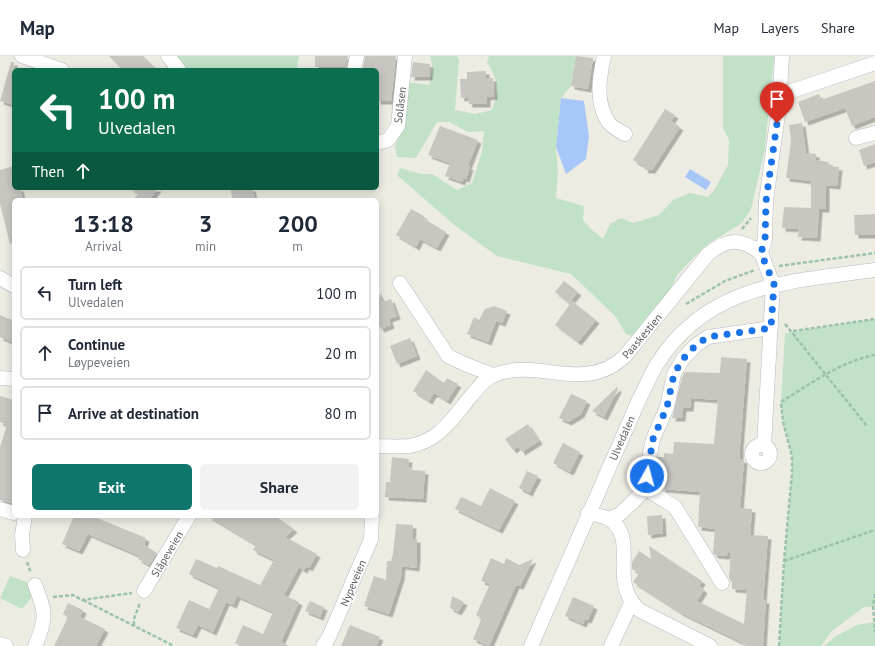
<!DOCTYPE html>
<html lang="en">
<head>
<meta charset="utf-8">
<style>
  :root { --surface:#fff; --page:#f2f2f3; --text:#1f2937; --muted:#747a83; --line:#e0e1e3; --accent:#0f766e }
  body { margin:0; font-family:"PT Sans",sans-serif; background:var(--page); color:var(--text); height:100vh; display:flex; flex-direction:column; font-size:15px; white-space:nowrap }
  * { box-sizing:border-box; margin:0 }
  p { font-size:13px; color:var(--muted) }
  .icon { flex:none; width:22px; height:22px; fill:none; stroke:currentColor; stroke-width:2; stroke-linecap:round; stroke-linejoin:round }
  .map { position:relative; flex:1; overflow:hidden }
  .drawer { position:absolute; left:12px; top:142px; width:367px; height:320px; display:flex; flex-direction:column; background:var(--surface); border-radius:6px; box-shadow:0 2px 10px #0003 }
  .drawer>* { flex:none }
  .top-card { position:absolute; left:12px; top:12px; width:367px; height:122px; border-radius:6px; box-shadow:0 2px 10px #0003; background:#0b6e4f; color:#fff; overflow:hidden }
  .pin { position:absolute; display:grid; place-items:center; width:34px; height:34px; color:#fff; margin:-41px -17px; border-radius:50% 50% 50% 0; rotate:-45deg; box-shadow:0 0 4px #0007 }
  .pin .icon { rotate:45deg }
  .me { position:absolute; width:44px; margin:-22px; rotate:7deg; stroke-linejoin:round; filter:drop-shadow(0 0 3px #0008) }
  .turn { display:flex; align-items:center; gap:14px; height:84px; padding:0 20px; font-size:18px }
  .turn .icon { width:52px; height:52px; stroke-width:2.5 }
  .turn b { display:block; font-size:28px; line-height:34px }
  .then { display:flex; align-items:center; height:38px; padding:0 20px; background:#0003; gap:8px; font-size:15px }
  .eta { display:flex; justify-content:space-evenly; align-items:center; height:68px; text-align:center }
  .eta b { font-size:24px; font-weight:700; line-height:28px }
  .button { display:flex; gap:8px; margin-top:auto; padding:8px 20px }
  .button a { flex:1; height:46px; border-radius:6px; background:var(--accent); color:#fff; font-size:16px; font-weight:700; line-height:46px; text-align:center }
  .button a+a { background:var(--page); color:var(--text) }
  ul { padding:0; list-style:none }
  li { display:flex; align-items:center; gap:12px; height:54px; margin:0 8px 6px; padding:0 12px; border:2px solid var(--line); border-radius:6px }
  li div { flex:1 }
  li b { display:block; font-size:15px }
  li em { font-style:normal }
  header { display:flex; align-items:center; gap:24px; box-sizing:border-box; height:56px; padding:0 20px; background:var(--surface); border-bottom:1px solid var(--line) }
  header strong { font-size:19px }
  nav { display:flex; gap:22px; margin-inline-start:auto; font-size:14px }
  .map>svg:first-child { display:block }
</style>
</head>
<body>
<header>
<strong>Map</strong>
<nav><a>Map</a><a>Layers</a><a>Share</a></nav>
</header>
<div class="map">
<svg width="875" height="590" viewBox="0 0 875 590">
  <defs>
    <filter id="shadow"><feDropShadow dx="3.5" dy="3.5" stdDeviation="0" flood-color="#0004"/></filter>
  </defs>
  <rect width="100%" height="100%" fill="#edece3"/>
  <path fill="#c1e2c7" d="M 176,0 L 299,0 L 297,14 L 188,14 Z
    M 430,0 L 457,0 L 459,4 L 455,54 L 475,58 L 492,54 C 499,33 499,26 487,6 L 489,0 L 576,0 L 571,30 L 561,42 L 556,91 L 558,116 L 556,142 L 584,150 L 583,164 L 590,172 L 603,183 L 610,168 L 621,162 L 633,167 L 659,159 L 673,144 L 690,137 L 708,141 L 715,133 L 728,109 L 729,84 L 723,72 L 723,0 L 774,0 L 765,93 L 751,153 L 742,167 L 711,186 L 697,198 L 677,219 L 666,243 L 632,280 L 626,278 L 615,260 L 571,218 L 497,200 L 453,168 L 397,119 L 400,112 L 421,118 L 432,118 L 457,134 L 472,127 L 482,96 L 484,75 L 468,76 L 449,66 L 437,66 L 416,102 L 397,101 L 395,91 L 405,63 L 407,26 L 429,29 L 433,13 Z
    M 875,263 L 875,551 L 864,551 L 832,575 L 821,590 L 779,590 L 784,505 L 792,417 L 792,400 L 783,366 L 781,346 L 785,277 Z
    M 10,520 L 27,526 L 32,541 L 22,553 L 0,542 Z
    M 875,566 L 875,590 L 824,590 L 836,580 L 857,569 Z"/>
  <path fill="#a7c7f8" d="M 561,42 L 584,45 L 589,80 L 586,103 L 566,118 L 556,91 Z
    M 690,113 L 711,126 L 706,134 L 685,121 Z"/>
  <path fill="#c8c6c0" filter="url(#shadow)" d="M 109,0 L 143,0 L 157,14 L 123,14 Z
    M 315,0 L 348,0 L 346,11 L 315,11 Z
    M 365,0 L 396,0 L 391,45 L 377,45 L 377,14 L 363,14 Z
    M 576,0 L 593,2 L 588,33 L 571,30 Z
    M 11,6 L 14,6 L 14,49 L 0,45 Z
    M 413,6 L 430,8 L 429,21 L 411,21 Z
    M 486,15 L 486,22 L 493,22 L 494,40 L 487,41 L 487,48 L 469,48 L 468,41 L 461,42 L 460,23 L 467,23 L 467,16 Z
    M 875,25 L 875,61 L 852,70 L 845,52 L 805,66 L 798,46 L 819,38 L 821,44 Z
    M 665,53 L 675,59 L 671,65 L 680,71 L 652,114 L 645,114 L 644,110 L 633,104 Z
    M 802,67 L 806,97 L 816,98 L 816,104 L 829,106 L 828,110 L 839,111 L 837,130 L 826,129 L 826,153 L 819,153 L 817,182 L 798,181 L 799,173 L 782,172 L 784,151 L 811,152 L 811,125 L 786,122 L 791,85 L 789,69 Z
    M 440,70 L 478,84 L 468,110 L 470,111 L 466,123 L 463,122 L 462,126 L 445,120 L 450,107 L 428,99 Z
    M 875,88 L 875,106 L 864,110 L 859,94 Z
    M 14,110 L 14,132 L 20,132 L 23,144 L 14,144 L 14,187 L 10,188 L 0,148 L 0,114 Z
    M 130,132 L 158,132 L 149,144 L 133,144 L 138,138 Z
    M 230,132 L 252,132 L 255,144 L 233,144 Z
    M 411,153 L 424,160 L 423,162 L 446,176 L 437,192 L 420,183 L 416,191 L 396,179 Z
    M 875,158 L 875,179 L 855,179 L 854,159 Z
    M 564,225 L 578,236 L 569,247 L 555,236 Z
    M 377,234 L 383,246 L 391,243 L 397,260 L 389,263 L 391,269 L 381,273 L 377,267 Z
    M 572,245 L 596,264 L 578,286 L 555,269 Z
    M 494,250 L 507,255 L 502,267 L 496,265 L 488,286 L 467,278 L 474,261 L 479,264 L 485,253 Z
    M 0,259 L 14,265 L 14,287 L 0,281 Z
    M 410,282 L 417,300 L 397,308 L 390,290 Z
    M 721,301 L 747,303 L 740,390 L 740,403 L 744,404 L 740,452 L 752,453 L 750,479 L 768,480 L 763,544 L 766,544 L 763,590 L 743,589 L 743,587 L 681,557 L 633,526 L 639,517 L 632,513 L 632,506 L 639,495 L 651,503 L 649,490 L 702,525 L 699,530 L 704,534 L 697,545 L 744,568 L 747,534 L 732,533 L 732,527 L 729,522 L 731,492 L 726,500 L 715,499 L 713,497 L 715,473 L 698,471 L 700,436 L 662,433 L 662,430 L 656,429 L 658,401 L 664,401 L 664,397 L 673,398 L 674,386 L 714,388 L 718,344 L 691,342 L 690,352 L 683,352 L 682,362 L 672,362 L 682,321 L 685,316 L 720,317 Z
    M 426,314 L 444,327 L 447,322 L 458,328 L 447,345 L 436,338 L 433,338 L 429,345 L 413,335 Z
    M 617,331 L 618,333 L 604,361 L 592,355 Z
    M 571,338 L 587,345 L 581,358 L 568,366 L 559,362 Z
    M 0,340 L 14,344 L 14,439 L 11,447 L 0,444 L 0,391 L 7,369 L 0,366 Z
    M 528,368 L 539,385 L 522,396 L 518,390 L 513,394 L 505,383 Z
    M 563,387 L 580,396 L 570,416 L 553,407 Z
    M 392,401 L 409,403 L 408,411 L 412,411 L 412,414 L 425,415 L 423,443 L 385,441 L 386,426 L 390,426 Z
    M 527,415 L 538,420 L 529,437 L 519,432 Z
    M 490,432 L 515,445 L 499,474 L 455,453 L 461,441 L 481,450 Z
    M 662,459 L 663,477 L 648,479 L 647,460 Z
    M 74,460 L 92,460 L 146,482 L 144,489 L 157,497 L 149,509 L 138,503 L 140,500 L 88,478 L 79,495 L 62,488 Z
    M 208,460 L 275,460 L 294,473 L 285,481 L 317,498 L 309,512 L 306,510 L 304,514 L 299,511 L 284,539 L 299,546 L 281,586 L 289,590 L 241,590 L 235,587 L 243,569 L 263,578 L 273,556 L 237,540 L 233,549 L 226,546 L 213,576 L 198,569 L 193,579 L 176,572 L 189,544 L 209,553 L 219,532 L 189,518 L 196,503 L 217,512 L 218,510 L 260,529 L 274,504 L 253,494 L 256,489 Z
    M 396,468 L 413,469 L 412,483 L 417,483 L 417,500 L 416,512 L 402,510 L 401,521 L 389,558 L 364,550 L 374,520 L 386,524 L 387,505 L 391,505 L 393,498 Z
    M 491,502 L 504,508 L 506,502 L 519,509 L 533,503 L 520,530 L 516,529 L 489,590 L 473,583 L 482,562 L 476,559 L 490,528 L 481,525 Z
    M 452,540 L 464,546 L 458,556 L 450,552 Z
    M 573,541 L 594,550 L 588,564 L 585,563 L 583,568 L 565,560 Z
    M 310,545 L 324,551 L 320,561 L 305,555 Z
    M 68,547 L 83,554 L 80,561 L 105,573 L 96,590 L 54,590 L 68,561 L 63,558 Z
    M 350,569 L 380,581 L 376,590 L 341,590 Z"/>
  <g fill="none" stroke-linecap="round" stroke-linejoin="round">
    <defs>
      <path id="minor" d="M 22,0 L 62,14
        M 168,0 L 179,14
        M 604,0 C 599,23 595,47 609,67 C 613,72 620,75 625,78
        M 354,14 L 357,0
        M 780,39 L 875,7
        M 856,82 L 875,77
        M 377,87 L 388,84 L 398,70 L 405,0
        M 0,222 L 14,230
        M 400,227 L 448,300 L 467,309 L 493,319
        M 0,322 L 14,323
        M752 398a9 9 0 1 1 18 0a9 9 0 1 1-18 0Z
        M 764,389 L 773,228 L 761,197 L 765,183 L 766,145 L 779,51 L 782,0
        M 377,390 C 388,390 400,391 410,390 C 440,385 454,360 472,339 C 478,332 485,322 494,319 C 539,301 584,339 625,300 L 708,198 C 728,182 740,182 761,197
        M 0,453 L 14,457
        M 588,457 C 596,459 606,460 612,465 C 638,486 608,525 639,554 L 710,590
        M 609,463 L 620,458 L 646,433
        M 23,494 L 22,479 L 25,460
        M 722,527 L 675,451 L 646,433 L 648,407 L 653,383 L 667,351 L 674,318 L 683,303 L 696,289 L 708,281 L 771,272
        M 35,529 C 46,557 47,562 35,590
        M 144,535 L 189,460
        M 0,588 L 6,590
        M 323,590 L 329,581 L 371,483 L 372,460
        M 531,590 L 638,346 C 644,334 650,320 657,308 C 708,227 790,226 875,214
        M 611,590 L 631,547"/>
    </defs>
    <use href="#minor" stroke="#b8b9be" stroke-width="15"/>
    <path stroke="#9bc2ad" stroke-width="2.5" stroke-dasharray="4 2" stroke-linecap="butt" d="M 742,173 L 751,162
      M 779,210 L 875,197
      M 686,248 L 725,225 L 755,214
      M 785,268 L 867,370
      M 793,275 L 875,263
      M 781,346 C 812,327 839,306 875,299
      M 784,505 L 875,474
      M 27,506 L 31,517
      M 875,538 L 873,549 L 875,576
      M 53,541 L 73,539 L 82,544 L 132,537
      M 83,544 L 174,590
      M 134,569 L 134,563 L 140,547
      M 779,590 L 784,505 L 792,417 L 792,400 L 783,366 L 781,347"/>
    <use href="#minor" stroke="#fff" stroke-width="14"/>
  </g>
  <g fill="none" stroke-linecap="round" stroke-linejoin="round">
    <path stroke="#1a73e8" stroke-width="7" stroke-dasharray="0 12.6" d="M 647,420 L 653,383 L 667,351 L 674,318 L 683,303 L 696,289 L 708,281 L 771,272 L 774,228 L 761,197 L 765,183 L 766,145 L 777,67"/>
  </g>
  <g text-anchor="middle" dominant-baseline="central" stroke-width="3" stroke-linejoin="round" paint-order="stroke">
    <g font-size="11" fill="#5b5d62" stroke="#fff">
      <text transform="translate(400 49) rotate(-83)">Solåsen</text>
      <text transform="translate(642 280) rotate(-50)">Paaskestien</text>
      <text transform="translate(622 382) rotate(-66)">Ulvedalen</text>
      <text transform="translate(167 498) rotate(-59)">Slåpeveien</text>
      <text transform="translate(353 527) rotate(-67)">Nypeveien</text>
    </g>
  </g>
</svg>
<div class="pin" style="left:777px;top:67px;background:#d93025"><svg class="icon" aria-label="arrive" viewBox="0 0 24 24"><path d="M6 21V4h12l-3 4 3 4H6"/></svg></div>
<svg class="me" style="left:647px;top:420px" viewBox="-20 -20 40 40"><circle r="17" fill="#1a73e8" stroke="#fff" stroke-width="3"/><path d="M0-11L8 9 0 5-8 9z" fill="#fff"/></svg>
<div class="top-card">
<div class="turn"><svg class="icon" aria-label="left" viewBox="0 0 24 24"><path d="M17 20v-9H6M10 6l-5 5 5 5"/></svg><div><b>100 m</b>Ulvedalen</div></div>
<div class="then">Then<svg class="icon" aria-label="ahead" viewBox="0 0 24 24"><path d="M12 20V5M6 11l6-6 6 6"/></svg></div>
</div>
<section class="drawer">
<div class="eta">
<div><b>13:18</b><p>Arrival</p></div>
<div><b>3</b><p>min</p></div>
<div><b>200</b><p>m</p></div>
</div>
<ul>
<li><svg class="icon" aria-label="left" viewBox="0 0 24 24"><path d="M17 20v-9H6M10 6l-5 5 5 5"/></svg><div><b>Turn left</b><p>Ulvedalen</p></div><em>100 m</em></li>
<li><svg class="icon" aria-label="ahead" viewBox="0 0 24 24"><path d="M12 20V5M6 11l6-6 6 6"/></svg><div><b>Continue</b><p>Løypeveien</p></div><em>20 m</em></li>
<li><svg class="icon" aria-label="arrive" viewBox="0 0 24 24"><path d="M6 21V4h12l-3 4 3 4H6"/></svg><div><b>Arrive at destination</b></div><em>80 m</em></li>
</ul>
<div class="button"><a>Exit</a><a>Share</a></div>
</section>
</div>
</body>
</html>
